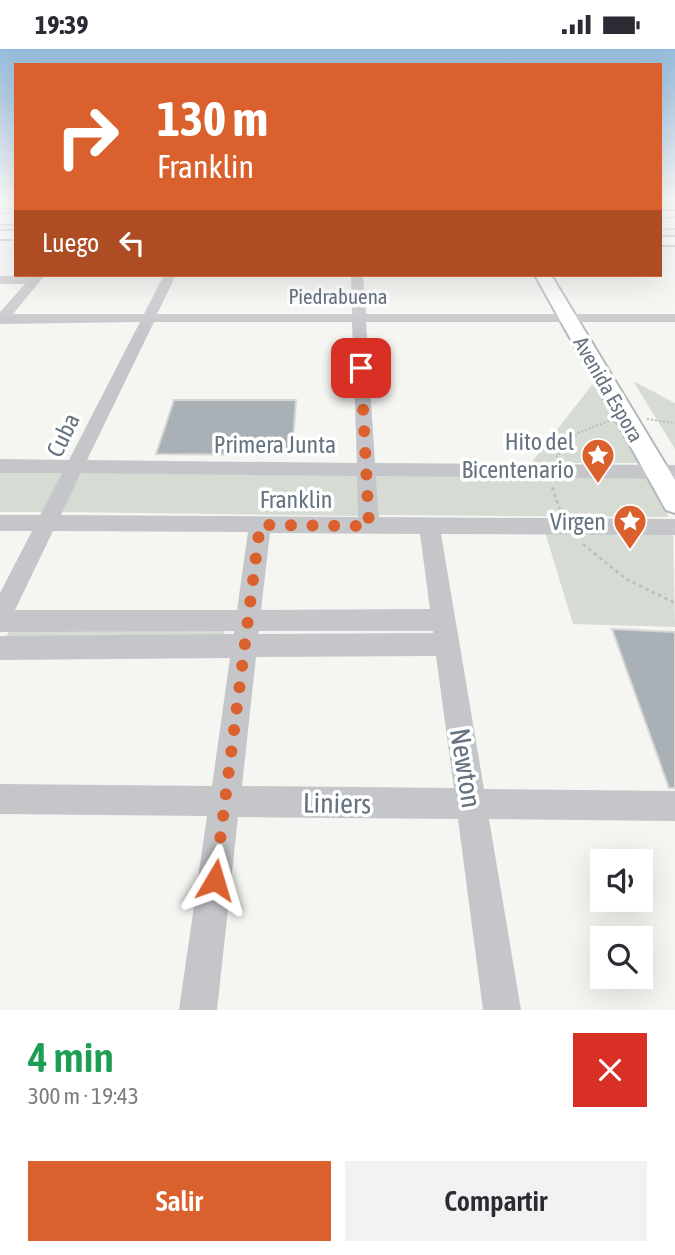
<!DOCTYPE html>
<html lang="es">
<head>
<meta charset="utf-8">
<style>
  :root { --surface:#fff; --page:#f2f2f3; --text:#2b2b33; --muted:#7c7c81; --accent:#da612d }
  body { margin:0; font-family:"Asap Condensed",sans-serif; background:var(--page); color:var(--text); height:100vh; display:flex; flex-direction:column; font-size:26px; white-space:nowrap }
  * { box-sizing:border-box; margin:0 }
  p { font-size:23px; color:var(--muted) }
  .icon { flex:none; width:38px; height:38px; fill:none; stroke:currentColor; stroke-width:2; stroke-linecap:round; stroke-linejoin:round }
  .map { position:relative; height:961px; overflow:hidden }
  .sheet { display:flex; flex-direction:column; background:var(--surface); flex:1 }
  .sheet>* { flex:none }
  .guide { position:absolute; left:14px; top:14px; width:648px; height:214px; border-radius:0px; box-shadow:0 7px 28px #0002; background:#da612d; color:#fff; overflow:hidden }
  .buttons { position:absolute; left:590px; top:800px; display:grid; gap:14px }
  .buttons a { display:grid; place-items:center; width:63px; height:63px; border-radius:0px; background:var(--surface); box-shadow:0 7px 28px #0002; font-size:35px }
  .pin { position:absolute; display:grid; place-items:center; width:60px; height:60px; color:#fff; margin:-30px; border-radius:14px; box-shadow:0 4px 10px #0006 }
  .me { position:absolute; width:77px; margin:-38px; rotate:7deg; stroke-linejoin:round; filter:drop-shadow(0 0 5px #0008) }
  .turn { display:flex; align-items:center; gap:24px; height:147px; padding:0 28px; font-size:32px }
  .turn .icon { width:91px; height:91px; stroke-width:2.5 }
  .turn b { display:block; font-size:49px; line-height:60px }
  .then { display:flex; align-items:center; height:66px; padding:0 28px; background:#0003; gap:14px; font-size:26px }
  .round { display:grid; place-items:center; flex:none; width:74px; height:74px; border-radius:0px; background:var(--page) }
  .overview { display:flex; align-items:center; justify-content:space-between; height:119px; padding:0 28px }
  h1 { font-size:42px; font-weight:600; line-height:52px; color:#1e9e55 }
  .cta { display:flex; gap:14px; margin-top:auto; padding:14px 28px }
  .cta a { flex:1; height:80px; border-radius:0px; background:var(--accent); color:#fff; font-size:28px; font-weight:600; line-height:80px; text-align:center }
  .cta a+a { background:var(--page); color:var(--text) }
  .status { display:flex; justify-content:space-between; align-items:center; height:49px; padding:0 35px; background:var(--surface); direction:ltr }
  .status svg { height:19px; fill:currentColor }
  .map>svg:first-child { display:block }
</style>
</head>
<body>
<div class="status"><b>19:39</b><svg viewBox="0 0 49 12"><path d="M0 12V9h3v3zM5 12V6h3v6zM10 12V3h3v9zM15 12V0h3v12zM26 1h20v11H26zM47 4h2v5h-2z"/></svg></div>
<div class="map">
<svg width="675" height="961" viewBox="0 0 675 961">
  <rect width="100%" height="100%" fill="#f5f5f2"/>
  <path fill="#d6dcd3" d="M 595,332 L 642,414 L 531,414 Z
    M 633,332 L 675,354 L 675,400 Z
    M 82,423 L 358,426 L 359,467 L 61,463 Z
    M 0,424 L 62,424 L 42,463 L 0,463 Z
    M 376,426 L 648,427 L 669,468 L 379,466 Z
    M 545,483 L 673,484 L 675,578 L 573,575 Z
    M 11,577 L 226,577 L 223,591 L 5,591 Z"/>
  <path fill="#aab1b6" stroke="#d6d7d4" stroke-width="2" d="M 174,351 L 296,351 L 292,406 L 156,405 Z
    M 612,580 L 675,583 L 675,739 L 669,739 Z"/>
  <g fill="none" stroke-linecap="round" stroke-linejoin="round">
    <defs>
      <path id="major" d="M 0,150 L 16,151 L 16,159 L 0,158 Z
        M 660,152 L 675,152 L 675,160 L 660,160 Z
        M 0,182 L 16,182 L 16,190 L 0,190 Z
        M 660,188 L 675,188 L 675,196 L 660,196 Z
        M 535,226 L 551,226 L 675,431 L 675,464 L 666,461 Z"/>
      <path id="highway" d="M 0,165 L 16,165 L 16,175 L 0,175 Z
        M 675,169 L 675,179 L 660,180 L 660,170 Z"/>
    </defs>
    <use href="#major" stroke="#b4b8bb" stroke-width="4"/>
    <use href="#highway" stroke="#b4b7ba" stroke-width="3"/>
    <path stroke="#bbbdbf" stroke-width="2" stroke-dasharray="2 2" stroke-linecap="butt" d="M 647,370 L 675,374
      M 556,408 L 578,384 L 609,372"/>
    <path stroke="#bbbdbf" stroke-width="2.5" stroke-dasharray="3.5 3.5" stroke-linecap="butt" d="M 552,438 L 560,461
      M 583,495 L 626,530 L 675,554"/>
    <path fill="#c4c6ca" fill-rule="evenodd" d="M 45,226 L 13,265 L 144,265 L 164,226 L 176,226 L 157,265 L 352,265 L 351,226 L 363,226 L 366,265 L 675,265 L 675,273 L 366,273 L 375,414 L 675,416 L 675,430 L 376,427 L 379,468 L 675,470 L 675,486 L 441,485 L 484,740 L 675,742 L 675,772 L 489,770 L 521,961 L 483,961 L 458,770 L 238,768 L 217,961 L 179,961 L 207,767 L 0,765 L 0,735 L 212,737 L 230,609 L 0,611 L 0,587 L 234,585 L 234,582 L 0,583 L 0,544 L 32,482 L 0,482 L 0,466 L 40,466 L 62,424 L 0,424 L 0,410 L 69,411 L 140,273 L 0,275 L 0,263 L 25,235 L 0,235 L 0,227 ZM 154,273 L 352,273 L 357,414 L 87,411 ZM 81,424 L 357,427 L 358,468 L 61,466 ZM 53,482 L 248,483 L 237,561 L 15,561 ZM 270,484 L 420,485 L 430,560 L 261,561 ZM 259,582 L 433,582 L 433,584 L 258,585 ZM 436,607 L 454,739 L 242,737 L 256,608 Z"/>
    <use href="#major" fill="#fff" fill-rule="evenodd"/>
    <use href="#highway" fill="#fff" fill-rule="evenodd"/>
  </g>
  <linearGradient id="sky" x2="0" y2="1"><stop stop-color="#96bbdc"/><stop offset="0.53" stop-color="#fafaf9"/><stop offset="1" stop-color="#fafaf9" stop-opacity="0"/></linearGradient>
  <rect width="675" height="284" fill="url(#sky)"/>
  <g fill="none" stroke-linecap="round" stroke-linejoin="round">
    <path stroke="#da612d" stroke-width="12" stroke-dasharray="0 21.6" d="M 215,831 L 260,476 L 369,477 L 361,319"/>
  </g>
  <defs>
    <symbol id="sight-pin" viewBox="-11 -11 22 30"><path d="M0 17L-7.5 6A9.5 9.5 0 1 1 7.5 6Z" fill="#da612d" stroke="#fff"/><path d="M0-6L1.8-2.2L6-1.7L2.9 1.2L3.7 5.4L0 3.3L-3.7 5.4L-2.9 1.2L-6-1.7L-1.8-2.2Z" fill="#fff"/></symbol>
  </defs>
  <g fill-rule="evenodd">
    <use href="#sight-pin" x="579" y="387" width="38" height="52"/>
    <use href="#sight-pin" x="611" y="453" width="38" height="52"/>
  </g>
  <g text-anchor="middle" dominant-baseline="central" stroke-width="7" stroke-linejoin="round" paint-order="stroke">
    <g font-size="21" fill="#667381" stroke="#fff">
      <text x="338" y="247">Piedrabuena</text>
      <text transform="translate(609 340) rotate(60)">Avenida Espora</text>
    </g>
    <g font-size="24" fill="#667381" stroke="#fff">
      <text transform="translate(63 386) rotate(-64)">Cuba</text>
      <text x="275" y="395">Primera Junta</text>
      <text x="296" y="450">Franklin</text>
    </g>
    <g font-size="24" fill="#667381" stroke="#fff" text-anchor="end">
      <text x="574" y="392">Hito del<tspan x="574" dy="28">Bicentenario</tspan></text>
      <text x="606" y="472">Virgen</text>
    </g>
    <g font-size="28" fill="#667381" stroke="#fff">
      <text transform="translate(466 719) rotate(81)">Newton</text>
      <text transform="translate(337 754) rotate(1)">Liniers</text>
    </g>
  </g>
</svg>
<div class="buttons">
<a><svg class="icon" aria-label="sound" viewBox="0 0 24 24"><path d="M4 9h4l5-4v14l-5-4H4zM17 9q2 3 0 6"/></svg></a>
<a><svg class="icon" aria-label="search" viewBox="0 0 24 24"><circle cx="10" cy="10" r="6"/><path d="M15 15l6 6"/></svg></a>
</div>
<div class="pin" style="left:361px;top:319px;background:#d93025"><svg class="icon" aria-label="arrive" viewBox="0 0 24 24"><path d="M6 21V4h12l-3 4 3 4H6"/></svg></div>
<svg class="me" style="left:215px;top:831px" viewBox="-20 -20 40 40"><path d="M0-17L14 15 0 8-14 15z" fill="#da612d" stroke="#fff" stroke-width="4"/></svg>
<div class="guide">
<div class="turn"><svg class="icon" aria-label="right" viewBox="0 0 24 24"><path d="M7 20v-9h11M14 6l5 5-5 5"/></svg><div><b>130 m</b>Franklin</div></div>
<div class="then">Luego<svg class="icon" aria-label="left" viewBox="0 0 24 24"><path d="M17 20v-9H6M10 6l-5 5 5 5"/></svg></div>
</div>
</div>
<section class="sheet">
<div class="overview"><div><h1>4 min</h1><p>300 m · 19:43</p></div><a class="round" style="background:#d93025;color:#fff"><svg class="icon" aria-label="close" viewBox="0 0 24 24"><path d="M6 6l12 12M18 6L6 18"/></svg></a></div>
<div class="cta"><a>Salir</a><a>Compartir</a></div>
</section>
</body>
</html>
